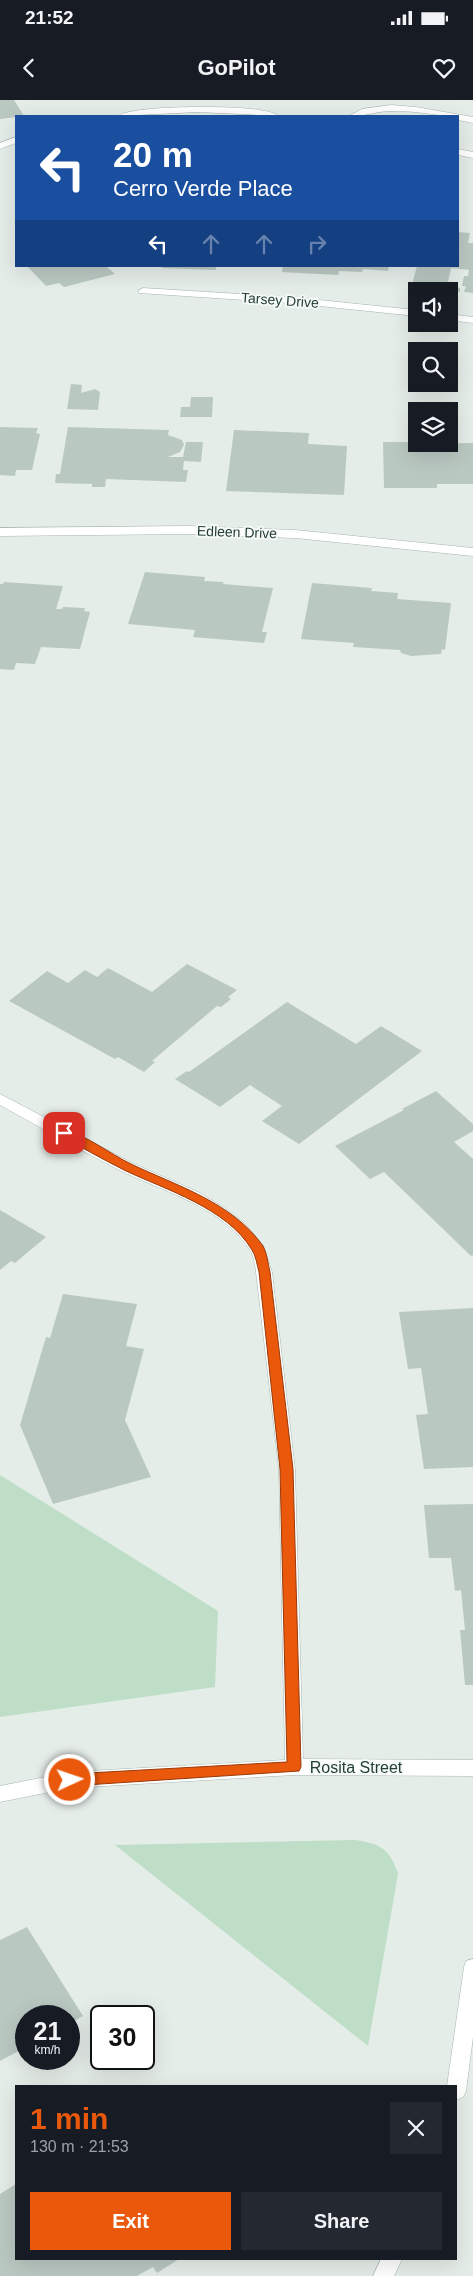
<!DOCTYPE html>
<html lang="en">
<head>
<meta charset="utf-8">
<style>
  :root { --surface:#171b24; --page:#242831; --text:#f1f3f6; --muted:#9ea1a6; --accent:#ea580c }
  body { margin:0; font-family:Helvetica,sans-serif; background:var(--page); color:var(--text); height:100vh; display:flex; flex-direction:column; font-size:19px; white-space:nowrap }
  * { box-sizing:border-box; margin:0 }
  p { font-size:16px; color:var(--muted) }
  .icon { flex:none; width:28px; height:28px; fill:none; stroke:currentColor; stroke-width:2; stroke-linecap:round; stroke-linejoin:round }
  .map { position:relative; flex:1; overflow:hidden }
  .panel { position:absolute; left:15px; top:1985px; width:442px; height:175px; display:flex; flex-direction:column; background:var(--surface); border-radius:0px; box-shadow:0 5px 20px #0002 }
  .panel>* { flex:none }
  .banner { position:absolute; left:15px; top:15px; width:444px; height:152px; border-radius:0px; box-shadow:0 5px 20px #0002; background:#1a4fa0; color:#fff; overflow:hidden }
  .fabs { position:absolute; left:408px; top:182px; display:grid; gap:10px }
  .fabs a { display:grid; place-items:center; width:50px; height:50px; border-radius:0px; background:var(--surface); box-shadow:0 5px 20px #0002; font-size:25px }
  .speed { position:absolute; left:15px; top:1905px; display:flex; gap:10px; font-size:25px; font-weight:700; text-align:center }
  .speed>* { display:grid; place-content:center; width:65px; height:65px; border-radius:50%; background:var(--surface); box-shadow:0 5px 20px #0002; line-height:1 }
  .speed small { font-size:12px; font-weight:400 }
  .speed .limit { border:2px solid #111; border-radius:8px; background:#fff; color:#111 }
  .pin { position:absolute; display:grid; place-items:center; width:42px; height:42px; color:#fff; margin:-21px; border-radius:10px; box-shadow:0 2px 8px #0006 }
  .me { position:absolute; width:55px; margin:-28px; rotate:87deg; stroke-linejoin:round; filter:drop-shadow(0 0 4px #0008) }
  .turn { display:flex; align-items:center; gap:18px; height:105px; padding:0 15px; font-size:22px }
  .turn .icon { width:65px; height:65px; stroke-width:2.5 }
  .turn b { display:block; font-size:35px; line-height:42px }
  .lanes { display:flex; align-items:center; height:48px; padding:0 15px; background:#0003; justify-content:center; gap:25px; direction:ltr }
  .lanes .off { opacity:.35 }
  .round { display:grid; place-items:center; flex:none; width:52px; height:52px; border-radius:0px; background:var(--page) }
  .overview { display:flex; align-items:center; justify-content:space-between; height:85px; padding:0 15px }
  h1 { font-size:30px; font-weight:700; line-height:38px; color:var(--accent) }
  .cta { display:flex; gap:10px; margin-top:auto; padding:10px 15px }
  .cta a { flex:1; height:58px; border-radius:0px; background:var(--accent); color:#fff; font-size:20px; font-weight:700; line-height:58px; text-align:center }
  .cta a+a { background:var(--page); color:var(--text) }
  .status { display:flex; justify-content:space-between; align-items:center; height:35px; padding:0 25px; background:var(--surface); direction:ltr }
  .status svg { height:14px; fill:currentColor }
  header { display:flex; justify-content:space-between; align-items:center; height:65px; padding:0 15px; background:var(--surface); font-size:22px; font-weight:700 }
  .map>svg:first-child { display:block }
</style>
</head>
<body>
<div class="status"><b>21:52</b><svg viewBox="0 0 49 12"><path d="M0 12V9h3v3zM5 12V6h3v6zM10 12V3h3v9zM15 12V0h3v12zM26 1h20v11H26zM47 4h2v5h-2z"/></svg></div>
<header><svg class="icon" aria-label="back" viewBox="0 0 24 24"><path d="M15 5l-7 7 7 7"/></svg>GoPilot<svg class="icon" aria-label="heart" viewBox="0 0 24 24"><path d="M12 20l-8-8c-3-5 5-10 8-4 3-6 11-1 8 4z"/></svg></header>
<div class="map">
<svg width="473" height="2176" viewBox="0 0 473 2176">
  <rect width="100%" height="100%" fill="#e5ede9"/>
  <path fill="#bedec7" d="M 0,1375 L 218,1511 L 215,1587 L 0,1617 Z
    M 354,1740 C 379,1743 390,1748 398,1774 L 368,1946 L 115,1745 Z"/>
  <path fill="#bac8c2" d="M 0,0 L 14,0 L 24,16 L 0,19 Z
    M 458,132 L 470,133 L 468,143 L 473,143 L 473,193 L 464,192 L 466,186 L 462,186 L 464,176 L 468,176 L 469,170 L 451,168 L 447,187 L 460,188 L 460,192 L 411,188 L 417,166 L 458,166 Z
    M 27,166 L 106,166 L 115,174 L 64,187 L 59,183 L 46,186 Z
    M 162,166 L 216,166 L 216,170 L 162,168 Z
    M 283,166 L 389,166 L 388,171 L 363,169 L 362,172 L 339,171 L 338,175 L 282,172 Z
    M 71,284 L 82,285 L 81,293 L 95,289 L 100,292 L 98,310 L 67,309 Z
    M 191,297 L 213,297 L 212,317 L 180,317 L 181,307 L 190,307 Z
    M 0,327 L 38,328 L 36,333 L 40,334 L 32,370 L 16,370 L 15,376 L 0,375 Z
    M 68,327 L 169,330 L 168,335 L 182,340 L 184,345 L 180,352 L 168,357 L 183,357 L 186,342 L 203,342 L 201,362 L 184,361 L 183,370 L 188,370 L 186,382 L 106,379 L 105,387 L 92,387 L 92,384 L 55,383 L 56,374 L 60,374 Z
    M 234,330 L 309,333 L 308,344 L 347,346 L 344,395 L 226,391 Z
    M 383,342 L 416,342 L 416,344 L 473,343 L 473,384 L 437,384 L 437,388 L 384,388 Z
    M 145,472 L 205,477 L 204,481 L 224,482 L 223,484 L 273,488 L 262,532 L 267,532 L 264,543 L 193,537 L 195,530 L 128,524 Z
    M 4,482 L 63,486 L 56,509 L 62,509 L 63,507 L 85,508 L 84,511 L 90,512 L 80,549 L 41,547 L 35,564 L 16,563 L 14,570 L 0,569 L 0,484 L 3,484 Z
    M 312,483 L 372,488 L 371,491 L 398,493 L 397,499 L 451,503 L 445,550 L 442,549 L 441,554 L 411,556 L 401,553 L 400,550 L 353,547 L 354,543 L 301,539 Z
    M 187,864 L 237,890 L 228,897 L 231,899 L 221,907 L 217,906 L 152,961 L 155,962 L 144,972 L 118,957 L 115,959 L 9,901 L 47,871 L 68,883 L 85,870 L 97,877 L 108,868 L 152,892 Z
    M 287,902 L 356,944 L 381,926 L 422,951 L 299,1044 L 262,1021 L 282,1006 L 250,985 L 220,1007 L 175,979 L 187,971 L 189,972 Z
    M 436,991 L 473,1024 L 473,1031 L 454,1042 L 473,1059 L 473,1155 L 471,1156 L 384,1072 L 370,1079 L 335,1046 L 404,1010 L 402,1009 Z
    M 0,1110 L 46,1137 L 15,1163 L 11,1161 L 0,1170 Z
    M 63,1194 L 137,1204 L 126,1246 L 144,1249 L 125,1320 L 151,1377 L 53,1404 L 20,1325 L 46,1237 L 50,1238 Z
    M 473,1208 L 473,1367 L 424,1369 L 416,1315 L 428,1314 L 421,1268 L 408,1269 L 399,1212 Z
    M 473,1404 L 473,1585 L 465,1585 L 460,1530 L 465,1530 L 461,1490 L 455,1491 L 451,1458 L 429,1458 L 424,1405 Z
    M 27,1827 L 83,1916 L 69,1924 L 69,1916 L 26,1916 L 26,1947 L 0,1961 L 0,1840 Z
    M 16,2084 L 16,2159 L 179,2159 L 157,2173 L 153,2167 L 137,2176 L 0,2176 L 0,2094 Z"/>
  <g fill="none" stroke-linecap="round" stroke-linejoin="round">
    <defs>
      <path id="lane" d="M 391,5 L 416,7 L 473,17 L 473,23 L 458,20 L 458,16 C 435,16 414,10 391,11 C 377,11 363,17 349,16 L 362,9 Z"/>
      <path id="street" d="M 198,7 C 215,7 268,7 279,16 L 198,12 L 118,16 C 129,8 183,7 198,7 Z
        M 16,37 L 16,43 L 0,49 L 0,43 Z
        M 458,49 L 473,52 L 473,58 L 458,55 Z
        M 143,188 L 290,197 L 416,210 L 416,216 L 290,203 L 139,193 L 138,191 Z
        M 449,214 L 473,217 L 473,223 L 449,220 Z
        M 189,426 L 295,430 L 473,448 L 473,456 L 295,438 L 189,434 L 0,436 L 0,428 Z
        M 0,994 L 132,1063 L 198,1092 L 223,1107 L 244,1123 L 263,1145 L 272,1172 L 295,1369 L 303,1659 L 473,1660 L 473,1676 L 294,1675 L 70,1688 L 0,1702 L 0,1686 L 70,1672 L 285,1660 L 279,1369 L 256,1172 C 255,1165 254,1156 250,1150 C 224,1108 163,1091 121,1071 C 80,1050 40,1027 0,1005 Z
        M 473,1859 L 473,1937 L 466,1991 L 463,1997 L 456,2000 L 456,1986 L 447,1986 L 464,1867 L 466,1861 Z
        M 381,2159 L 402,2159 L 394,2176 L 373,2176 Z"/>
    </defs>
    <use href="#lane" stroke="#a7b5b0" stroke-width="1"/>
    <use href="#street" stroke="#a7b5b0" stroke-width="1"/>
    <use href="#lane" fill="#fff" fill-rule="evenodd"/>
    <use href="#street" fill="#fff" fill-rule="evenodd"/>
  </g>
  <path fill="#ea580c" stroke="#983908" d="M 64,1029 C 87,1036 109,1053 131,1064 C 177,1086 232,1102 263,1146 C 267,1153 268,1164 270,1172 L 293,1369 L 301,1667 L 299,1671 L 70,1686 L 65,1684 L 63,1680 L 65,1676 L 70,1674 L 287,1662 L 280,1369 L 259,1172 C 257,1165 256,1156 252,1150 C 227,1108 166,1090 124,1070 C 102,1059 81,1047 60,1035 L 58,1033 L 60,1030 Z"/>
  <g text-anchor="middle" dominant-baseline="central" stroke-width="4" stroke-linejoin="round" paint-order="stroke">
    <g font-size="14" fill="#243f38" stroke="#f5faf7">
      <text transform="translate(280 200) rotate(4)">Tarsey Drive</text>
      <text transform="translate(237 432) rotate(2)">Edleen Drive</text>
    </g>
    <g font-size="16" fill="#243f38" stroke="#f5faf7">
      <text x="356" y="1667">Rosita Street</text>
    </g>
  </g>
</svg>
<div class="fabs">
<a><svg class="icon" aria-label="sound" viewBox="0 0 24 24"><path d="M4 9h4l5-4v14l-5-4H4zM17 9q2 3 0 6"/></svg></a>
<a><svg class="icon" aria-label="search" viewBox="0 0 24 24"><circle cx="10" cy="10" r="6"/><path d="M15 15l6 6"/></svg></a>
<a><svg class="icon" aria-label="layers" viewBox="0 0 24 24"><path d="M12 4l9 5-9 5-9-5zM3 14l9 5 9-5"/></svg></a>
</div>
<div class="speed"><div>21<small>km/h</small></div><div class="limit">30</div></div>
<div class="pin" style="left:64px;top:1033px;background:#d93025"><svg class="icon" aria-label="arrive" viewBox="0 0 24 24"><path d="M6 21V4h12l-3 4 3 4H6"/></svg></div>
<svg class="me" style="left:70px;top:1680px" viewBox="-20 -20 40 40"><circle r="17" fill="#ea580c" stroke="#fff" stroke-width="3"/><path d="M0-11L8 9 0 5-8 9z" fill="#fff"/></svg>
<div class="banner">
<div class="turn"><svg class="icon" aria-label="left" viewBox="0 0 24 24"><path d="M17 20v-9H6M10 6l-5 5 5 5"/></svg><div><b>20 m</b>Cerro Verde Place</div></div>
<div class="lanes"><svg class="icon" aria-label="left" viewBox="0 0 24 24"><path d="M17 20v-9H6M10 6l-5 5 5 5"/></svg><svg class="icon off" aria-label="ahead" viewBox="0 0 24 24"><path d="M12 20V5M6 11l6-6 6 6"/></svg><svg class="icon off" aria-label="ahead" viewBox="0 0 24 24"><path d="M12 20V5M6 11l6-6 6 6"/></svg><svg class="icon off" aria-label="right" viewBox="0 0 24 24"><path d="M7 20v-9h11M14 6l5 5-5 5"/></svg></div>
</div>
<section class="panel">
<div class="overview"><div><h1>1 min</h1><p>130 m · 21:53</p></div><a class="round"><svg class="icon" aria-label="close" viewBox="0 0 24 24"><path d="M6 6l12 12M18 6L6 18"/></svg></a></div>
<div class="cta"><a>Exit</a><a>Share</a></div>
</section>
</div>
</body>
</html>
